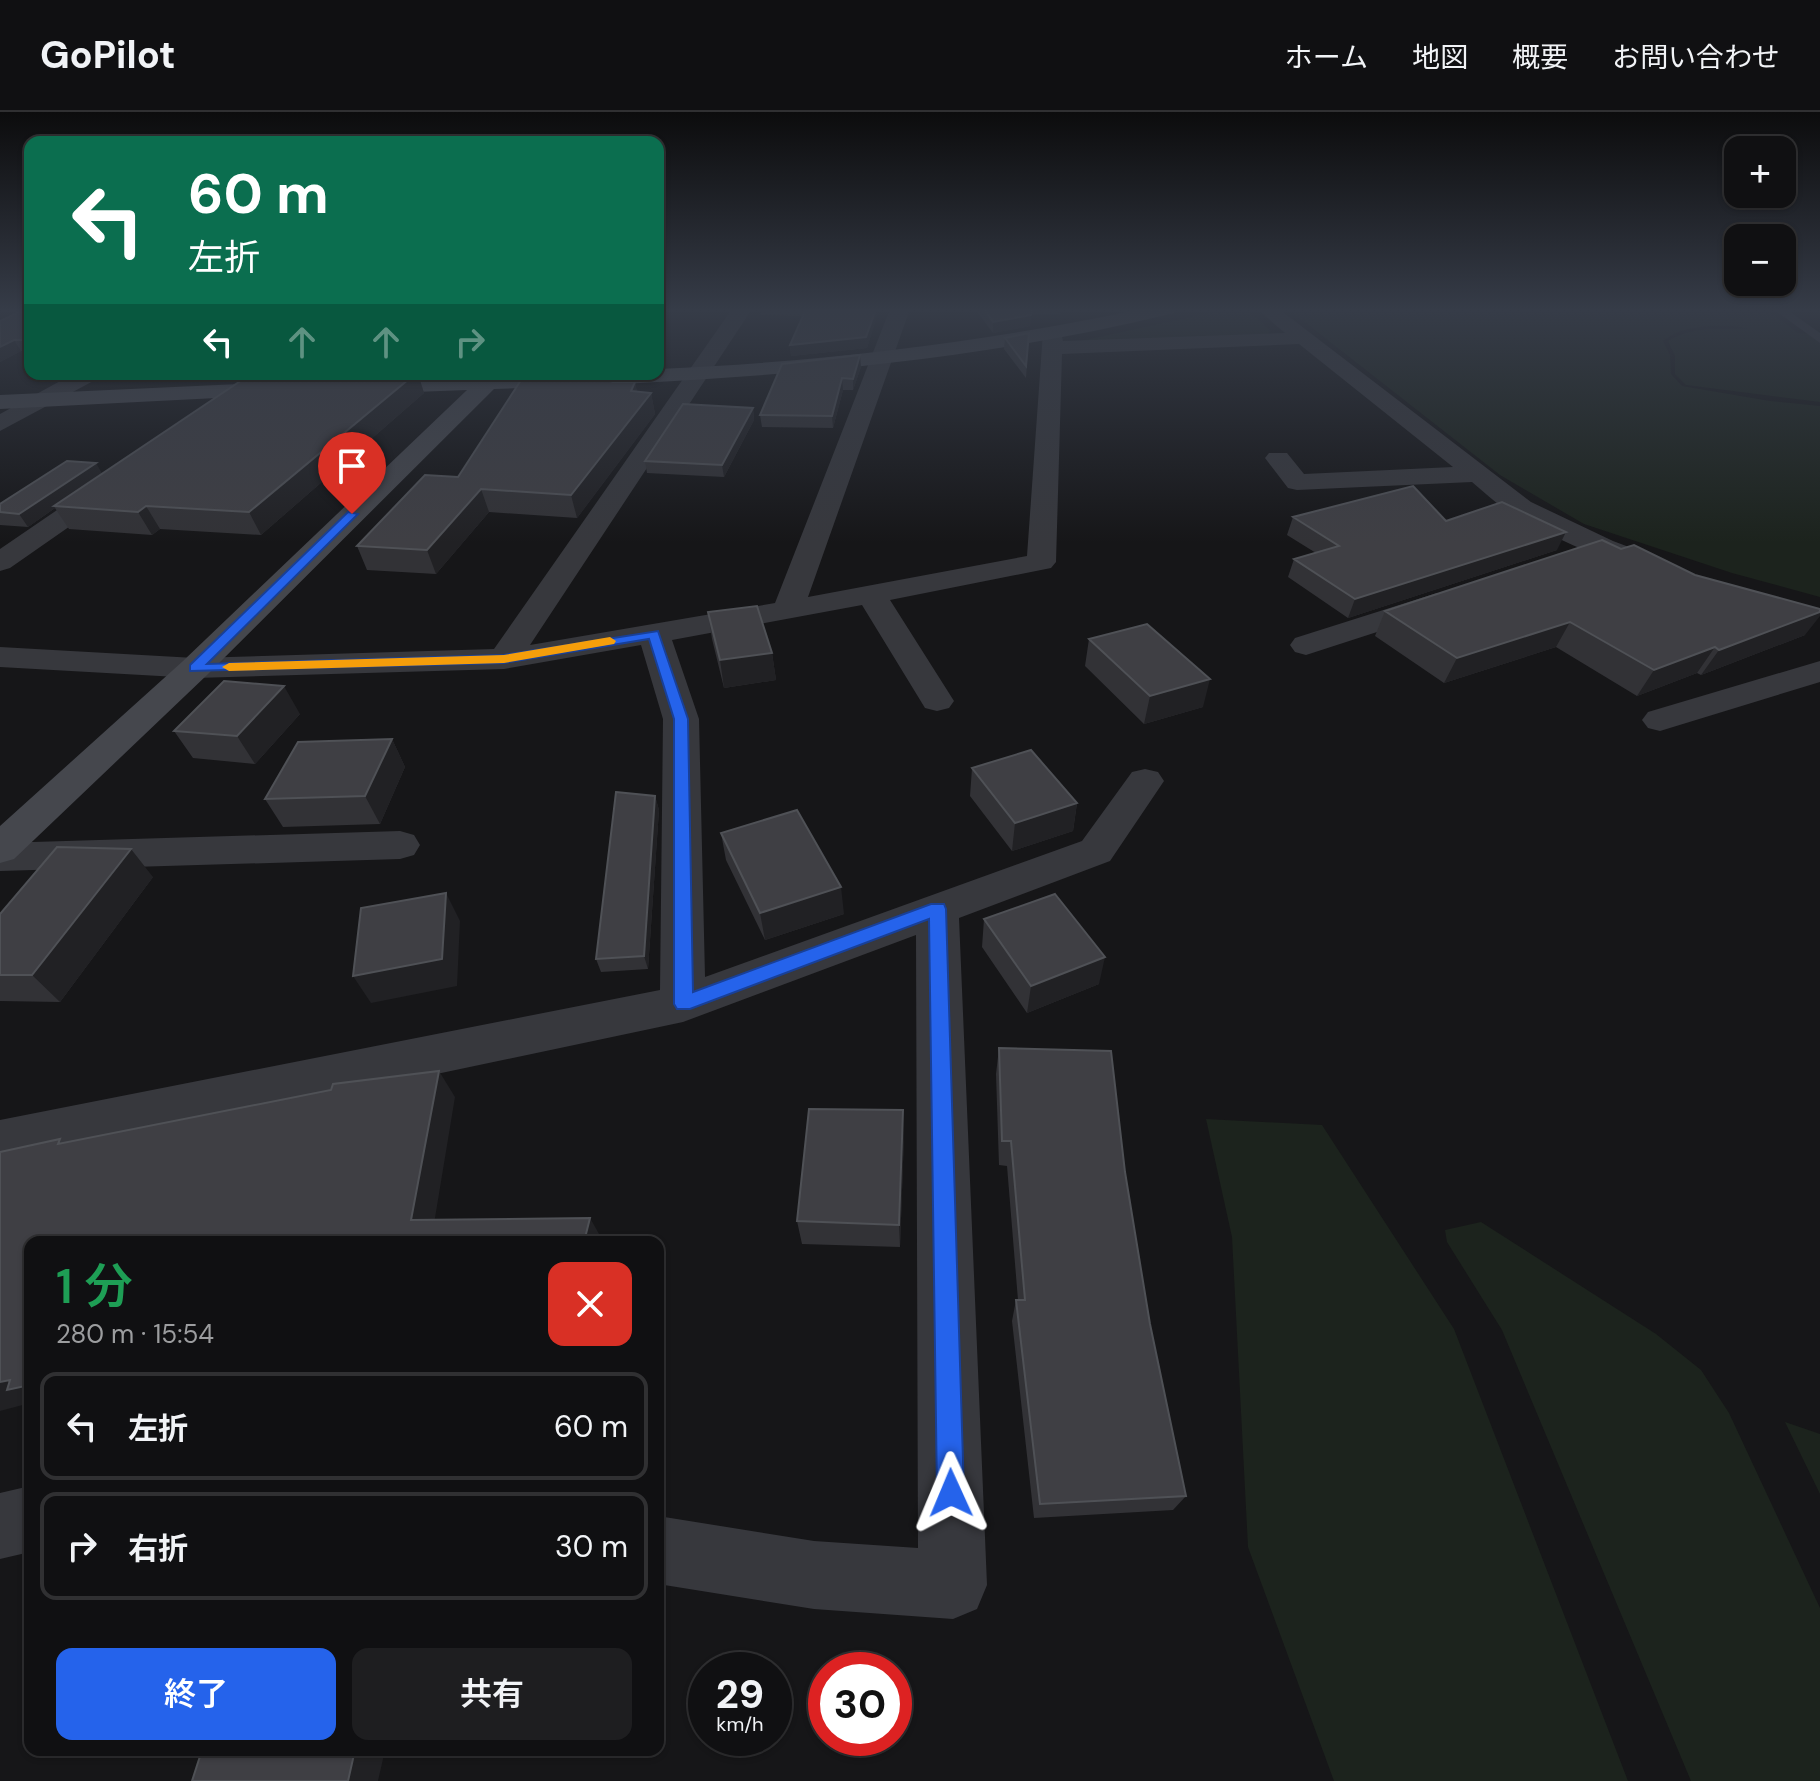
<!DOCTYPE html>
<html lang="ja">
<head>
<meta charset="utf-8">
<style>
  :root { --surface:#101012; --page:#1e1e20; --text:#f1f3f6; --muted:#9c9d9f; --line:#303032; --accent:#2563eb }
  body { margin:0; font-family:"DM Sans","Noto Sans JP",sans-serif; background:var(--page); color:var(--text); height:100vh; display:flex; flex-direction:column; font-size:30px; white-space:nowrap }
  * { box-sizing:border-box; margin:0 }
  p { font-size:26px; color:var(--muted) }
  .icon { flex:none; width:44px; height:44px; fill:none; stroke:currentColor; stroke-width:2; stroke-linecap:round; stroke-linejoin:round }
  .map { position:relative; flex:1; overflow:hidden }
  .drawer { position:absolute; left:24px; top:1124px; width:640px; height:520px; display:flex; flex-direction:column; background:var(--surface); border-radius:16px; box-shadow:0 2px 6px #0004,0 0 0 2px var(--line) }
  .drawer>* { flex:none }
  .banner { position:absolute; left:24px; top:24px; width:640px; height:244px; border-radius:16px; box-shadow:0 2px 6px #0004,0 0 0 2px var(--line); background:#0b6e4f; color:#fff; overflow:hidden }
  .fabs { position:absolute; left:1724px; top:24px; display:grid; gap:16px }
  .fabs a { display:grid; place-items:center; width:72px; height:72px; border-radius:16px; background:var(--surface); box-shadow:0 2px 6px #0004,0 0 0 2px var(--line); font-size:40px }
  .speed { position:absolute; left:688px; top:1540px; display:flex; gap:16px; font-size:40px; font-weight:700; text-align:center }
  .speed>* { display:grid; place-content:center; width:104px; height:104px; border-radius:50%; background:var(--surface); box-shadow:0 2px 6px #0004,0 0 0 2px var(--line); line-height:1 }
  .speed small { font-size:20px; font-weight:400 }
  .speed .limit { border:12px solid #d22; background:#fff; color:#111 }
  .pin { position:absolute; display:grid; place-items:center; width:68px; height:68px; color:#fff; margin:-82px -34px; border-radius:50% 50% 50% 0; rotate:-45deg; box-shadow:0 0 8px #0007 }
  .pin .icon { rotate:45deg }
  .me { position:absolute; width:88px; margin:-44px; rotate:359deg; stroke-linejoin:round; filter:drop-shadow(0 0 6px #0008) }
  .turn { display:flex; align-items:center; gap:28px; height:168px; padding:0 32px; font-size:36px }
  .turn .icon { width:104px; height:104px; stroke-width:2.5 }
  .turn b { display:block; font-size:56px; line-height:68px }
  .lanes { display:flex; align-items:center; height:76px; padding:0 32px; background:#0003; justify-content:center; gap:40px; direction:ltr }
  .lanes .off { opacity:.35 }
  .round { display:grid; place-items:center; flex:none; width:84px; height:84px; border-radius:16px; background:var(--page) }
  .overview { display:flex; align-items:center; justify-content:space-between; height:136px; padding:0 32px }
  h1 { font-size:48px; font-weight:600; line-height:60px; color:#1e9e55 }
  .action { display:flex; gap:16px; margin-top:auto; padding:16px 32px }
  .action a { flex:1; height:92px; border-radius:16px; background:var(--accent); color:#fff; font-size:32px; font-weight:600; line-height:92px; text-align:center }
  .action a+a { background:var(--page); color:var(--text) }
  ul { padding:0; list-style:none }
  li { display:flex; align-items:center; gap:24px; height:108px; margin:0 16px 12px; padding:0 16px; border:4px solid var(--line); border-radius:16px }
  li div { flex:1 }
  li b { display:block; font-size:30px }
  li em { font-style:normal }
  header { display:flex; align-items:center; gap:48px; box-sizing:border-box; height:112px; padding:0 40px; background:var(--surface); border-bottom:2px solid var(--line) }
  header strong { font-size:38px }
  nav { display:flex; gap:44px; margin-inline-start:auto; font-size:28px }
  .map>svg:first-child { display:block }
</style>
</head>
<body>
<header>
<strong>GoPilot</strong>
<nav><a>ホーム</a><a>地図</a><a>概要</a><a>お問い合わせ</a></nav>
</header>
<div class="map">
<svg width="1820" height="1669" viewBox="0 0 1820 1669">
  <rect width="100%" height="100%" fill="#161618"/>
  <path fill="#1c231d" d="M 1227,197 L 1247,197 L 1271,219 L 1265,224 L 1076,230 Z
    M 1288,197 L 1766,197 L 1798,221 L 1820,223 L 1820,290 L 1686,273 L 1675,262 L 1675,244 L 1668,229 C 1696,212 1721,219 1748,216 C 1721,213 1685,211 1663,229 L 1670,243 L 1671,262 L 1682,274 L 1770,289 L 1820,294 L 1820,485 L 1732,461 L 1584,412 L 1500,363 Z
    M 1206,1007 L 1322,1013 L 1454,1217 L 1628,1669 L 1334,1669 L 1248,1435 L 1232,1125 Z
    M 1481,1110 L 1656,1222 L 1701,1258 L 1729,1301 L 1820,1496 L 1820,1669 L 1691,1669 L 1502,1218 L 1447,1130 L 1445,1118 Z
    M 1785,1310 L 1820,1322 L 1820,1382 Z"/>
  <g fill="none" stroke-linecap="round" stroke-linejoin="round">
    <path fill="#37383d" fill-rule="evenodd" d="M 1773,197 L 1786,197 L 1820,221 L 1820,231 Z"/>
    <path fill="#37383d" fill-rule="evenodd" d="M 732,197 L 752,197 L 530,533 L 775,491 L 890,197 L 910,197 L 808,485 L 1027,444 L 1043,220 L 1046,216 L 1060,216 L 1063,229 L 1285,221 L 1257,197 L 1279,197 L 1531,390 L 1613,429 L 1658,446 L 1663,452 L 1658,458 C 1633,464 1534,417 1510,401 C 1497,392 1484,380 1472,370 L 1297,378 L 1288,376 L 1265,346 L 1269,341 L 1287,341 L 1304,362 L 1453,355 L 1299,232 L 1062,242 L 1056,450 L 1051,456 L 890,488 L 954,589 L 949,596 L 937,599 L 925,596 L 862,493 L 672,528 L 699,607 L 705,865 L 1082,729 L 1132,660 L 1145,657 L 1158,660 L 1164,669 L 1110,749 L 959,806 L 987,1473 L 977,1497 L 953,1507 L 814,1497 L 658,1472 L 658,1404 L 814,1429 L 918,1436 L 916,823 L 683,910 L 0,1054 L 0,1008 L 660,878 L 663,607 L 641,533 L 504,557 L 195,566 L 0,555 L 0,535 L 195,546 L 494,537 Z
      M 73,262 L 100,262 L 97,267 L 0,319 L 0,302 Z
      M 256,262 L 282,262 L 224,305 L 208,305 L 204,300 L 208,295 Z
      M 110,366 L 119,368 L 123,374 L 119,380 L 10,456 L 0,459 L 0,437 L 101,368 Z
      M 1437,481 L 1448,483 L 1452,490 L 1448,497 L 1306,543 L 1295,540 L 1290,533 L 1295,526 Z
      M 1820,549 L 1820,570 L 1660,619 L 1648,616 L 1642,608 L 1648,600 Z
      M 400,719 L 414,723 L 420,733 L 414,743 L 400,747 L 0,759 L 0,731 Z
      M 30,1374 L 30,1440 L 0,1447 L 0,1381 Z"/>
    <path fill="#45474d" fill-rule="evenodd" d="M 1141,197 L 1177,197 L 1174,201 C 951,256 722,269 494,277 L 207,563 L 14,747 L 0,751 L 0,714 L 183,549 L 467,278 L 362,282 L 351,275 L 354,270 L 484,262 L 658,262 L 658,257 C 820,250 982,231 1141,197 Z
      M 285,270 L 296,277 L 293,282 L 0,297 L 0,283 Z"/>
  </g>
  <path fill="#323236" d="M 30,197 L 30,239 L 21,239 L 0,250 L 0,209 Z
    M 760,197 L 879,197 L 867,236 L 791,244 L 790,233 L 803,204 L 761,203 Z
    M 975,197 L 1060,197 L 1060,202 L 1031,203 L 1030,214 L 993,221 Z
    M 1029,221 L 1026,266 L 1004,237 L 1005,226 Z
    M 861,255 L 853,278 L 843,278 L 833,316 L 762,315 L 760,303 Z
    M 187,262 L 252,262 L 246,266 Z
    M 279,262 L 418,262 L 424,281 L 261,423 L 160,417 L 152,423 L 69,417 L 55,396 L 28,415 L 0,413 L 0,392 L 102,362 L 281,266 Z
    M 616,265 L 617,270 L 635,270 L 637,280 L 651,281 L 655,302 L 577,406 L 489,400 L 436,462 L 367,458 L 357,434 L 458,365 Z
    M 753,296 L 754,308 L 724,365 L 647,361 L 645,349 Z
    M 1293,405 L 1446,409 L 1557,438 L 1348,506 L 1288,465 L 1294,447 L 1316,441 L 1287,423 Z
    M 1385,499 L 1805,523 L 1701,563 L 1697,561 L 1637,584 L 1556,535 L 1444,571 L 1375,524 Z
    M 708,500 L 772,541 L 776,568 L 724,576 L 712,527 Z
    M 1089,527 L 1203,595 L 1144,612 L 1085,554 Z
    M 300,602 L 255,652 L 193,646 L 174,619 Z
    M 392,627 L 405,655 L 380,712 L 283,715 L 265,687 Z
    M 972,656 L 1077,691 L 1073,719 L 1012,739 L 970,684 Z
    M 655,684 L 659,698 L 648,857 L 601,860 L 596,847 Z
    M 721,721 L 844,802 L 765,828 L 726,748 Z
    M 153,765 L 60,890 L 0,889 L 0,802 Z
    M 984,807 L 1099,872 L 1027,901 L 982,835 Z
    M 999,936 L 1125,1060 L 1150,1212 L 1186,1384 L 1173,1398 L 1034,1406 L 1012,1209 L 1016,1188 L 1018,1188 L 1007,1054 L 999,1053 L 996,962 Z
    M 904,1023 L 900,1135 L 802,1132 L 797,1109 Z"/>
  <path fill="#212124" d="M 0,197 L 10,197 L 0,202 Z
    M 876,197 L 879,197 L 867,236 L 791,244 L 790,233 Z
    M 1031,203 L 1030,214 L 993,221 L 993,210 Z
    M 14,228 L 21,239 L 0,250 L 0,235 Z
    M 860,243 L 861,255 L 853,278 L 853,267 Z
    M 415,262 L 418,262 L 424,281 L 261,423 L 249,400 Z
    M 842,266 L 843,278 L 833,316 L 832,304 Z
    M 635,270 L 639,291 L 651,281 L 655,302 L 577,406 L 571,383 Z
    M 753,296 L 754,308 L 724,365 L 722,353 Z
    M 96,351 L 103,363 L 54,394 L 55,396 L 28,415 L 19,402 Z
    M 481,377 L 489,400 L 436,462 L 427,438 Z
    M 146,394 L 160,417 L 152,423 L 138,400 Z
    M 1566,420 L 1557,438 L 1348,506 L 1355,487 Z
    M 1820,500 L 1820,504 L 1805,523 L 1701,563 L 1719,538 Z
    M 1570,510 L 1556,535 L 1444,571 L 1457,546 Z
    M 1715,535 L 1697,561 L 1637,584 L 1654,558 Z
    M 772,541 L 776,568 L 724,576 L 720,548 Z
    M 1210,567 L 1203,595 L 1144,612 L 1150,584 Z
    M 284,574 L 300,602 L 255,652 L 237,624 Z
    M 392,627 L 405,655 L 380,712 L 365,684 Z
    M 655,684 L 659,698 L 648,857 L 644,844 Z
    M 1077,691 L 1073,719 L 1012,739 L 1015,711 Z
    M 131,737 L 153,765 L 60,890 L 32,863 Z
    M 841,775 L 844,802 L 765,828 L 760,801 Z
    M 446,781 L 460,809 L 457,874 L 371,891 L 353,864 Z
    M 1105,845 L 1099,872 L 1027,901 L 1031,874 Z
    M 439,959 L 455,985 L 431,1130 L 411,1108 Z
    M 903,998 L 904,1023 L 900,1135 L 899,1113 Z
    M 590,1106 L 603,1129 L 602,1130 L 584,1130 Z
    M 10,1268 L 30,1273 L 30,1291 L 0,1299 L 0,1270 Z
    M 355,1638 L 385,1638 L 378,1669 L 348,1669 Z"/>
  <path fill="#3f3f44" stroke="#4f5156" stroke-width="2" d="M 25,197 L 30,197 L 30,228 L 14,228 L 0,235 L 0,209 Z
    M 806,197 L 876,197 L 866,225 L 790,233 Z
    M 984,197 L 1032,197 L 1031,203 L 993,210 Z
    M 1029,221 L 1026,254 L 1005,226 Z
    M 860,243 L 853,267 L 842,266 L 832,304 L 760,303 L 782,252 Z
    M 381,262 L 415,262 L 249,400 L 146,394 L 138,400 L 54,394 L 242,268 Z
    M 523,265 L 616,265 L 613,270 L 635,270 L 631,279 L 651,281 L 571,383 L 481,377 L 427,438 L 357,434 L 425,363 L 458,365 Z
    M 683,292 L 753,296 L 722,353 L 645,349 Z
    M 67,349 L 96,351 L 19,402 L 0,400 L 0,392 Z
    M 1413,374 L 1446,409 L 1502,390 L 1566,420 L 1355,487 L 1294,447 L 1339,434 L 1293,405 Z
    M 1602,428 L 1621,437 L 1634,433 L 1695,463 L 1820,497 L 1820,500 L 1719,538 L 1715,535 L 1654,558 L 1570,510 L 1457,546 L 1385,499 Z
    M 757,494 L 772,541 L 720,548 L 708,500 Z
    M 1147,512 L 1210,567 L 1150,584 L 1089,527 Z
    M 224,569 L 284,574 L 237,624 L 174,619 Z
    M 392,627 L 365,684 L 265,687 L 298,630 Z
    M 1031,638 L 1077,691 L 1015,711 L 972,656 Z
    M 616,680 L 655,684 L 644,844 L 596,847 Z
    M 797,698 L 841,775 L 760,801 L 721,721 Z
    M 57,735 L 131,737 L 32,863 L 0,863 L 0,802 Z
    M 446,781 L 442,847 L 353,864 L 361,796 Z
    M 1055,782 L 1105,845 L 1031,874 L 984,807 Z
    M 999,936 L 1111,939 L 1125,1060 L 1150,1212 L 1186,1384 L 1040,1392 L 1016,1188 L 1025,1188 L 1011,1029 L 1002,1029 Z
    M 439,959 L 411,1108 L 590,1106 L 584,1130 L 30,1130 L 30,1273 L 7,1278 L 10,1268 L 0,1270 L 0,1040 L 60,1027 L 58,1032 L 331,978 L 333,972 Z
    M 809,997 L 903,998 L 899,1113 L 797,1109 Z
    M 202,1638 L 355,1638 L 348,1669 L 192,1669 Z"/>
  <linearGradient id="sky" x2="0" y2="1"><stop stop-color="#0c0c0d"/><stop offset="0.46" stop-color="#363c48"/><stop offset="1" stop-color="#363c48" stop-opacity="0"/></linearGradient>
  <rect width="1820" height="431" fill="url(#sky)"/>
  <path fill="#2563eb" stroke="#184099" stroke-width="2" d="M 348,400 L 358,402 L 207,552 L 504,543 L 658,519 L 688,607 L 693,880 L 931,792 L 944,792 L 946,797 L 964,1381 L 960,1390 L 951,1394 L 941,1390 L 937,1381 L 929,807 L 690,897 L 677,897 L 674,892 L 674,607 L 649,527 L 504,551 L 190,559 L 190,553 Z"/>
  <path fill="#f59e0b" d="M 610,525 L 616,529 L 614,532 L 504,551 L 229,559 L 222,555 L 229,551 L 504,543 Z"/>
</svg>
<div class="fabs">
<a>+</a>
<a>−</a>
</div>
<div class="speed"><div>29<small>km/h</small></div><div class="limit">30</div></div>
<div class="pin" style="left:352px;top:402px;background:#d93025"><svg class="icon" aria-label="arrive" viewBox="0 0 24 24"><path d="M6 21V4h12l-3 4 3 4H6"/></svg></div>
<svg class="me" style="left:951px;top:1381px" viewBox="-20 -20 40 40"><path d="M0-17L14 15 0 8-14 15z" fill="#2563eb" stroke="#fff" stroke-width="4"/></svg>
<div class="banner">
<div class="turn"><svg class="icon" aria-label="left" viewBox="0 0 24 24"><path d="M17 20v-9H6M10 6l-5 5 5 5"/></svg><div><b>60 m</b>左折</div></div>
<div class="lanes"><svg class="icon" aria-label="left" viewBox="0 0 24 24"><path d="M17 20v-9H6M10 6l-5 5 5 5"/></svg><svg class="icon off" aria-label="ahead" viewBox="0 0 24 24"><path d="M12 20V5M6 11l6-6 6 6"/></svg><svg class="icon off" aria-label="ahead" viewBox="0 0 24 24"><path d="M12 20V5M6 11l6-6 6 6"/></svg><svg class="icon off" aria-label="right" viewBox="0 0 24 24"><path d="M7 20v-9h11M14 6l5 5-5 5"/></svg></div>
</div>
<section class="drawer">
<div class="overview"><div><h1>1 分</h1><p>280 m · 15:54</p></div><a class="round" style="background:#d93025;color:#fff"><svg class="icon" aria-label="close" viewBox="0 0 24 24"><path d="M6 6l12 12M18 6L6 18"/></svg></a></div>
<ul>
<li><svg class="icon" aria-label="left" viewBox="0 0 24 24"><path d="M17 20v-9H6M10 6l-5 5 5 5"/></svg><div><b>左折</b></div><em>60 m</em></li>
<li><svg class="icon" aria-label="right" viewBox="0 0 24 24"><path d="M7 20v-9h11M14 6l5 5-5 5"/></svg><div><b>右折</b></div><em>30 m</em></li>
</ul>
<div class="action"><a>終了</a><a>共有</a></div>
</section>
</div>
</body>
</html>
